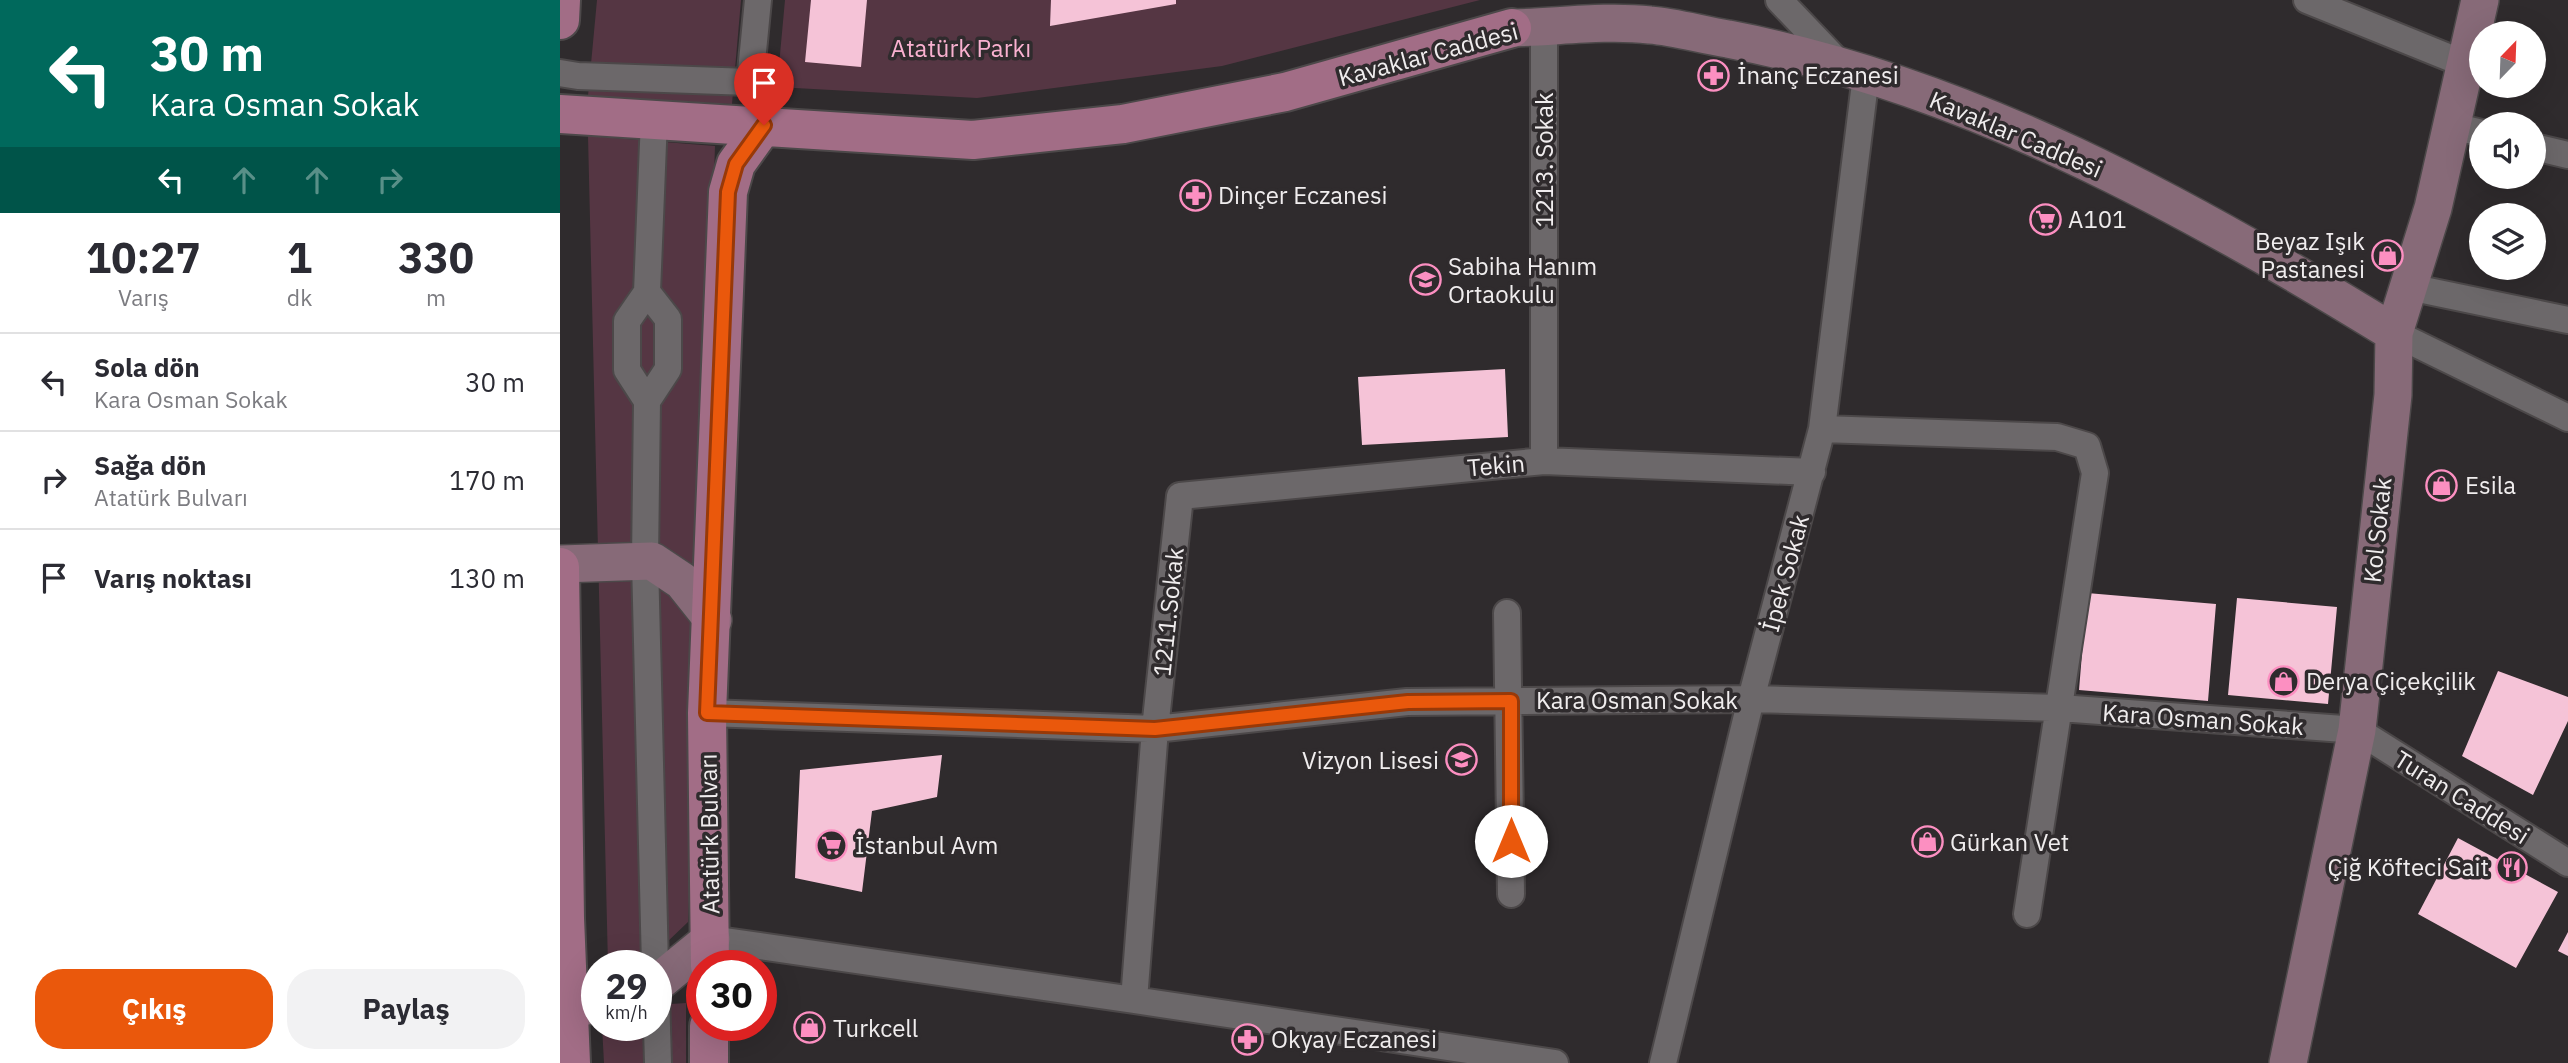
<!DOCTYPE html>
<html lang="tr">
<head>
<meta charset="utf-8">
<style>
  :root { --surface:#fff; --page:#f2f2f3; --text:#2b2b33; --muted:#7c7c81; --line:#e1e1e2; --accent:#ea580c }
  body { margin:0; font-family:"IBM Plex Sans",sans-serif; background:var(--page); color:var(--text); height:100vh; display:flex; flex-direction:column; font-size:26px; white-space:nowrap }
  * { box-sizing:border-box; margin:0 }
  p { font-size:23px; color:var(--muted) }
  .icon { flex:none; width:38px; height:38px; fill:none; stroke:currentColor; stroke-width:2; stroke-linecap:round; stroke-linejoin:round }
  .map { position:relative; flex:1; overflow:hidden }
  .drawer { display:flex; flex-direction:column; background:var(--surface); width:560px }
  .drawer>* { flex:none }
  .guide { background:#00695c; color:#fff; overflow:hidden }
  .needle { width:46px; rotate:23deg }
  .tools { position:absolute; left:1909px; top:21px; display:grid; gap:14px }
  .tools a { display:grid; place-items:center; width:77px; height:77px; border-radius:50%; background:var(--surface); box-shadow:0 7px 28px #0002; font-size:35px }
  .speed { position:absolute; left:21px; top:950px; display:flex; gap:14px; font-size:35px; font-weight:700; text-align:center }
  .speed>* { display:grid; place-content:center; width:91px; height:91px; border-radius:50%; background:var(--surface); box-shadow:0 7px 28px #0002; line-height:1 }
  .speed small { font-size:18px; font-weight:400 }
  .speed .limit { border:10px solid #d22; background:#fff; color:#111 }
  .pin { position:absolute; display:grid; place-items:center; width:60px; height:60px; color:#fff; margin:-72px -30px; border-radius:50% 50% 50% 0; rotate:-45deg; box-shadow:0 0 7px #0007 }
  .pin .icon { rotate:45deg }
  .me { position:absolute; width:77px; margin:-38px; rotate:0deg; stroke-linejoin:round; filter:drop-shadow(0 0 5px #0008) }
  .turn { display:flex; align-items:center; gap:24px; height:147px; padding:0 35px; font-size:32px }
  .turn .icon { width:91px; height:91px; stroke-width:2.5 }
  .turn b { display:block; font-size:49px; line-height:60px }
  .lanes { display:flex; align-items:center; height:66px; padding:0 35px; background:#0003; justify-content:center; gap:35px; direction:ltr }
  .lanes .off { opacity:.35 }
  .eta { display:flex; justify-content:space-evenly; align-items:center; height:119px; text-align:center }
  .eta b { font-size:42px; font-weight:700; line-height:49px }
  .action { display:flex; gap:14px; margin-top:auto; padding:14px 35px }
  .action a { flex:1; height:80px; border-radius:28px; background:var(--accent); color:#fff; font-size:28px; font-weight:700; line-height:80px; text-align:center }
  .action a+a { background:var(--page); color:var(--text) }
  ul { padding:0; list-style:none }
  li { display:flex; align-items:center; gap:21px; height:98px; padding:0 35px; border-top:2px solid var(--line) }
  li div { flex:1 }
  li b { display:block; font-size:26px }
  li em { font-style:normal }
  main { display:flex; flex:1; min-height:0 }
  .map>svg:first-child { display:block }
</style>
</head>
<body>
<main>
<section class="drawer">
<div class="guide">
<div class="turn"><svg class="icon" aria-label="left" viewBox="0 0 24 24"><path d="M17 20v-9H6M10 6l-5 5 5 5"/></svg><div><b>30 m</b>Kara Osman Sokak</div></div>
<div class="lanes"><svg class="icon" aria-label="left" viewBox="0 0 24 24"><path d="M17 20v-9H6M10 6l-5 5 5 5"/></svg><svg class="icon off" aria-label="ahead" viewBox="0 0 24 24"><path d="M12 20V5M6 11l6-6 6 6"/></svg><svg class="icon off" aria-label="ahead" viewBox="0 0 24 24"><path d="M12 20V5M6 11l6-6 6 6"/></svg><svg class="icon off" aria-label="right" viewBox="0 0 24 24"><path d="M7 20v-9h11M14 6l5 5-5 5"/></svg></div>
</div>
<div class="eta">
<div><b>10:27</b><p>Varış</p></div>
<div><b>1</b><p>dk</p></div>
<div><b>330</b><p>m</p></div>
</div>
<ul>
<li><svg class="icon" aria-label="left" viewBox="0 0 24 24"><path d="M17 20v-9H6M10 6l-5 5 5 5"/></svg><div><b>Sola dön</b><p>Kara Osman Sokak</p></div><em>30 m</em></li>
<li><svg class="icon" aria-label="right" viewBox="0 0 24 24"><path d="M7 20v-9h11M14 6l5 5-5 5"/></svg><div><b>Sağa dön</b><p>Atatürk Bulvarı</p></div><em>170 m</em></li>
<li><svg class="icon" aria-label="arrive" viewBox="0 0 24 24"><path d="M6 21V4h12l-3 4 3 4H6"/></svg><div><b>Varış noktası</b></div><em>130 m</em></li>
</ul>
<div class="action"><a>Çıkış</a><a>Paylaş</a></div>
</section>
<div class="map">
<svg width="2008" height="1063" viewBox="0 0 2008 1063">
  <rect width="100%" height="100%" fill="#2f2b2d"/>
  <path fill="#553643" d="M 37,0 L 181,0 L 172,104 L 28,96 Z
    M 225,0 L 920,0 L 662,66 L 417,98 L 217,87 Z
    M 28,136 L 155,146 L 128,922 L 82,966 L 48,965 Z
    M 126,1003 L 126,1063 L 44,1063 L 42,1026 L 96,1026 L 96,1005 Z"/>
  <path fill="#f5c3d7" d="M 251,0 L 307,0 L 301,67 L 245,62 Z
    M 491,0 L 616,0 L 616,4 L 490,26 Z
    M 945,369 L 948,437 L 802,445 L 798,377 Z
    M 1527,593 L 1656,604 L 1648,701 L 1519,690 Z
    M 1677,598 L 1777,607 L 1768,704 L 1668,695 Z
    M 1938,671 L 2008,697 L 2008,721 L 1973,795 L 1902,756 Z
    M 382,755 L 377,797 L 312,811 L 302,892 L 235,878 L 240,770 Z
    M 1898,838 L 1998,892 L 1956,968 L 1858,914 Z
    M 2008,932 L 2008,956 L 1998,951 Z"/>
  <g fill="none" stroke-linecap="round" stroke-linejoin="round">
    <defs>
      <path id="street" d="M 1219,0 L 1280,64
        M 1747,0 L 1905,64
        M 0,73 L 18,76 L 190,82 L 198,0
        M 94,119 L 87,292 L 67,321 L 67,370 L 87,401 L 85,561 L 95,966
        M 1892,126 L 1922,133
        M 1974,147 L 2008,155
        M 1849,287 L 2008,320
        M 87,292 L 108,319 L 108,369 L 87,401
        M 1834,333 L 2008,418
        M 1262,429 L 1497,437 L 1527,446 L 1535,473 L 1467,914
        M 984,461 L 984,27
        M 947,613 L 951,894
        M 147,713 L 595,729 L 847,702 L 1191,699 L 1500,708 L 1797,730 L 2008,863
        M 151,939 L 574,1000
        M 96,993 L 98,1063
        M 995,1063 L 574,1000 L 595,729 L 620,496 L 984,461 L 1252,472
        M 1103,1063 L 1191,699 L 1262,429 L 1306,75"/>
      <path id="secondary" d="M 952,28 C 997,27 1045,20 1090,25 C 1116,27 1142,35 1168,39 C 1408,85 1628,206 1834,333
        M 0,564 L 92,561 L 122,581 L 153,620
        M 96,984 L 151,939
        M 0,1011 L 37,1004
        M 1728,1063 L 1797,730 L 1833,395 L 1834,333 L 1873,208 L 1920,0"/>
      <path id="primary" d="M 0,20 L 1,0
        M 0,114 L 413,140 L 563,124 L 725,92 L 952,28
        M 0,567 L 5,918 L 11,1063
        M 150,966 L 147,713 L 168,192 L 176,164 L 204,125
        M 149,1026 L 149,1063"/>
    </defs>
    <use href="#street" stroke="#4c4849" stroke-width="30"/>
    <use href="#secondary" stroke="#4c4849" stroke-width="40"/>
    <use href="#primary" stroke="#4c4849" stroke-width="42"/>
    <use href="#street" stroke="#6c686a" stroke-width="26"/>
    <use href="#secondary" stroke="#876a78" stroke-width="37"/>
    <use href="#primary" stroke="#a26d86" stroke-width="38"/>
  </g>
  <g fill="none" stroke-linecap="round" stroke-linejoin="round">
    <defs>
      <path id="route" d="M 204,125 L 176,164 L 168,192 L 147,713 L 595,729 L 848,702 L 951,701 L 951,841"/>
    </defs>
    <use href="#route" stroke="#983908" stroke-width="18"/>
    <use href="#route" stroke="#ea580c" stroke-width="12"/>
  </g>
  <defs>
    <symbol id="pharmacy-ring" viewBox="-11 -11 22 22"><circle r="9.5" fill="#2f2b2d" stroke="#fc8fc1" stroke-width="1.5"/><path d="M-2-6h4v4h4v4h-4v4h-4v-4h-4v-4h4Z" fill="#fc8fc1"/></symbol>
    <symbol id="supermarket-ring" viewBox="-11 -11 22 22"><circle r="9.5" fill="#2f2b2d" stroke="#fc8fc1" stroke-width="1.5"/><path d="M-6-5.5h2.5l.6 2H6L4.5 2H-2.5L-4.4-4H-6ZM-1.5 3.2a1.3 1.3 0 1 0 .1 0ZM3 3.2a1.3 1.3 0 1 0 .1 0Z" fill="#fc8fc1"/></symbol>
    <symbol id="shop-ring" viewBox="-11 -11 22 22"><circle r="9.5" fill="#2f2b2d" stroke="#fc8fc1" stroke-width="1.5"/><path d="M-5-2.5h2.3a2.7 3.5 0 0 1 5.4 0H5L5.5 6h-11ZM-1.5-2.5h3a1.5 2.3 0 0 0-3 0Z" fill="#fc8fc1"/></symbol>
    <symbol id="school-ring" viewBox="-11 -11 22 22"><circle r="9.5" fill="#2f2b2d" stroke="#fc8fc1" stroke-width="1.5"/><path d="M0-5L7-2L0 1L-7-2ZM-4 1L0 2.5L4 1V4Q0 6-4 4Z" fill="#fc8fc1"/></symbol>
    <symbol id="restaurant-ring" viewBox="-11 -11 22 22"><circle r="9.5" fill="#2f2b2d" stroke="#fc8fc1" stroke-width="1.5"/><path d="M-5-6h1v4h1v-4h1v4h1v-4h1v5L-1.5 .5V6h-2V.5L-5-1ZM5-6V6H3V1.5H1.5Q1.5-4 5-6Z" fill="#fc8fc1"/></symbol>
  </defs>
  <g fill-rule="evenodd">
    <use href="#pharmacy-ring" x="1136" y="58" width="35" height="35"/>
    <use href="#pharmacy-ring" x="618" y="178" width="35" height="35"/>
    <use href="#supermarket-ring" x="1468" y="202" width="35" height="35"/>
    <use href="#shop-ring" x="1810" y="238" width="35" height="35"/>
    <use href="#school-ring" x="848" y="262" width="35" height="35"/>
    <use href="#shop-ring" x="1864" y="468" width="35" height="35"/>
    <use href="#shop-ring" x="1706" y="664" width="35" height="35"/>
    <use href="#school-ring" x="884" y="742" width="35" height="35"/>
    <use href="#shop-ring" x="1350" y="824" width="35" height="35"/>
    <use href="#supermarket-ring" x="254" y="828" width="35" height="35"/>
    <use href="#restaurant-ring" x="1934" y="850" width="35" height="35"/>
    <use href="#shop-ring" x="232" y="1010" width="35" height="35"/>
    <use href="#pharmacy-ring" x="670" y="1022" width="35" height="35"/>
  </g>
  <g text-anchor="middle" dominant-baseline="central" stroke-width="7" stroke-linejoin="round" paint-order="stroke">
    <g font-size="24" fill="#f9b1d0" stroke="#2f2b2d">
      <text x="401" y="48">Atatürk Parkı</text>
    </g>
    <g font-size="24" fill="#f0edee" stroke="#2f2b2d">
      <text transform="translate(868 54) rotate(-15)">Kavaklar Caddesi</text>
      <text transform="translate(1456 134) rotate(23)">Kavaklar Caddesi</text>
      <text transform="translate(984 160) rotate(-90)">1213. Sokak</text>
      <text transform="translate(936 465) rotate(-5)">Tekin</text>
      <text transform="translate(1817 530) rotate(-84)">Kol Sokak</text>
      <text transform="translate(1225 573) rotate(-75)">İpek Sokak</text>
      <text transform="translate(608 612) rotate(-84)">1211.Sokak</text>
      <text x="1077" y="700">Kara Osman Sokak</text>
      <text transform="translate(1643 719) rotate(4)">Kara Osman Sokak</text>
      <text transform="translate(1902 797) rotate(32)">Turan Caddesi</text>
      <text transform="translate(149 834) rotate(-91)">Atatürk Bulvarı</text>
    </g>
    <g font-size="24" fill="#f0edee" stroke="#2f2b2d" text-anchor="start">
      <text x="1177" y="75">İnanç Eczanesi</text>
      <text x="658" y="195">Dinçer Eczanesi</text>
      <text x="1508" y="219">A101</text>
      <text x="1805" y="241" text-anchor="end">Beyaz Işık<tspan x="1805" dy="28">Pastanesi</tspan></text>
      <text x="888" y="266">Sabiha Hanım<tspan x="888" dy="28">Ortaokulu</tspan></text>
      <text x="1905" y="485">Esila</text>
      <text x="1746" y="681">Derya Çiçekçilik</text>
      <text x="879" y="760" text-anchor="end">Vizyon Lisesi</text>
      <text x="1390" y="842">Gürkan Vet</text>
      <text x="295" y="845">İstanbul Avm</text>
      <text x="1929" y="867" text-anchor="end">Çiğ Köfteci Sait</text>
      <text x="273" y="1028">Turkcell</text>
      <text x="711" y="1039">Okyay Eczanesi</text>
    </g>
  </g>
</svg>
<div class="tools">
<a><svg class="needle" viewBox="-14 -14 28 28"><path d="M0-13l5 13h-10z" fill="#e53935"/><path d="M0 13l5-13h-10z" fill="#7c7c81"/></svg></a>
<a><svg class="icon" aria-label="sound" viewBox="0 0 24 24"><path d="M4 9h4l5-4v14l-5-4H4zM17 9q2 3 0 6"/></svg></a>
<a><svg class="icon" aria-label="layers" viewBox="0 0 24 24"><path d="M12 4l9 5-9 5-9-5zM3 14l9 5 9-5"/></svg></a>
</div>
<div class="speed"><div>29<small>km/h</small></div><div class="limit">30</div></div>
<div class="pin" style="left:204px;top:125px;background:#d93025"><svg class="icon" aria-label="arrive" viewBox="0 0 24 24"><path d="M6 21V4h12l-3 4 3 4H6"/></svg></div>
<svg class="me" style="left:951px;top:841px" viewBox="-20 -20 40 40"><circle r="19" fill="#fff"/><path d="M0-13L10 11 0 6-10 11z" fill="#ea580c"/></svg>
</div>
</main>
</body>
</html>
